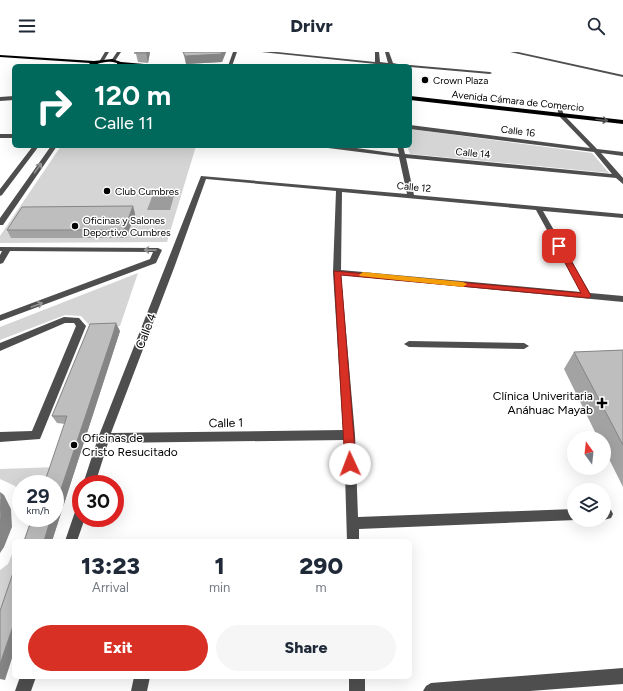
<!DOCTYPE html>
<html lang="en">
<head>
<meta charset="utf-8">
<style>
  :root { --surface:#fff; --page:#f6f6f7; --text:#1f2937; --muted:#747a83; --accent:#d93025 }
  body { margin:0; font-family:Figtree,sans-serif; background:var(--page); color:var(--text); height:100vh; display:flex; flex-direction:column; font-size:15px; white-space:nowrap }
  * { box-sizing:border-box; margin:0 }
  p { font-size:13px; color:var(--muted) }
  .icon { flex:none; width:22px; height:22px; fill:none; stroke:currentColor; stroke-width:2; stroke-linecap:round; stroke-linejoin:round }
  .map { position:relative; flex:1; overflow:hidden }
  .details { position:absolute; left:12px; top:487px; width:400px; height:140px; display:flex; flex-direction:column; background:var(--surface); border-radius:6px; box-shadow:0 4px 16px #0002 }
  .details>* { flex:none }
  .banner { position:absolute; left:12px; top:12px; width:400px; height:84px; border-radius:6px; box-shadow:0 4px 16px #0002; background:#00695c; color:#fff; overflow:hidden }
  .needle { width:26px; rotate:345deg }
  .tools { position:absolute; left:567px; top:379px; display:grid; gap:8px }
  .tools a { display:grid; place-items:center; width:44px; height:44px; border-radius:50%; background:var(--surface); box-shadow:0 4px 16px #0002; font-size:20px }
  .speed { position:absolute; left:12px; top:423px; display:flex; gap:8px; font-size:20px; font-weight:700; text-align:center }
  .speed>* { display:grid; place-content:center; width:52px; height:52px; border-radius:50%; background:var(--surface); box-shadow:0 4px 16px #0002; line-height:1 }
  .speed small { font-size:10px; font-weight:400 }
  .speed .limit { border:6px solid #d22; background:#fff; color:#111 }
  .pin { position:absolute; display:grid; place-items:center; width:34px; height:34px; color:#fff; margin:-17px; border-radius:8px; box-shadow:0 2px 6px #0006 }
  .me { position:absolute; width:44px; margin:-22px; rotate:358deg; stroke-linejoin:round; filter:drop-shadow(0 0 3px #0008) }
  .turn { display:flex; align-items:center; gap:14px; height:84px; padding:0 16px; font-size:18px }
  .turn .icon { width:52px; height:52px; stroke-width:2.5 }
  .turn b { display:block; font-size:28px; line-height:34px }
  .eta { display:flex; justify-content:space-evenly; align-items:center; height:68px; text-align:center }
  .eta b { font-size:24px; font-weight:800; line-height:28px }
  .cta { display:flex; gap:8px; margin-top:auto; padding:8px 16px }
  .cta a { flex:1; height:46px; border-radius:24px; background:var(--accent); color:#fff; font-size:16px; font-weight:800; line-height:46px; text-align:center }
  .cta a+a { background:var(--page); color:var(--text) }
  header { display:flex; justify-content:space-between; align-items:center; height:52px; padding:0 16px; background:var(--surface); font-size:18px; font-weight:800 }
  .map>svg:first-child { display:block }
</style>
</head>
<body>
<header><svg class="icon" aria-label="menu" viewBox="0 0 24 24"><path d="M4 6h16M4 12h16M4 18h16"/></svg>Drivr<svg class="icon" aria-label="search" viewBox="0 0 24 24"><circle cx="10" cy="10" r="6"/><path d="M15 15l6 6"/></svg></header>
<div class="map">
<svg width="623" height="639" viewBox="0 0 623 639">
  <rect width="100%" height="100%" fill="#fff"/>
  <path fill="#d5d5d5" d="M 410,77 L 592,101 L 609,121 L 410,102 L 407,94 L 410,94 Z
    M 61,94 L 196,94 L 167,190 L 0,191 L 0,184 Z
    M 138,221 L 120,274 L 91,275 L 81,264 L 65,263 L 0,288 L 0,275 Z
    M 58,415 L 52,432 L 21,432 L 21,443 L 15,434 L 0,427 L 0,417 Z
    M 13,500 L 14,500 L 14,547 L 0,565 L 0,518 L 8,512 Z"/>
  <path fill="#9c9c9c" d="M 155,137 L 176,137 L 170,158 L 147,158 Z"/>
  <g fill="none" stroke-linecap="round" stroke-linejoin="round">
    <path fill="#4e4e4e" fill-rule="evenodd" d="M 105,0 L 109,0 L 103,10 L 99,10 Z
      M 117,0 L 121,0 L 115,9 L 111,9 Z
      M 233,0 L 237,0 L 232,14 L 228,14 Z
      M 261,0 L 277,0 L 375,10 L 375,0 L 379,0 L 380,10 L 388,11 L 385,0 L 389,0 L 393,11 L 407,14 L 376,14 L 376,12 Z
      M 510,0 L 518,0 L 623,23 L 623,25 Z
      M 410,13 L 490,20 L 492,21 L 490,22 L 410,15 L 410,14 L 408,14 Z
      M 14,44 L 14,48 L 0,49 L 0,45 Z
      M 557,55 L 561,55 L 564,63 L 597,97 L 623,100 L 623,104 L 601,101 L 623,126 L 623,132 L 616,126 L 406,106 L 414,143 L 623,162 L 623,166 L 543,159 L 590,241 L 623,244 L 623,250 L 341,223 L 355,383 L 358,465 L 574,457 L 574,468 L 576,468 L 359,477 L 359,489 L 347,489 L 344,388 L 108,391 L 95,432 L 83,432 L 98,386 L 201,124 L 407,142 L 399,105 L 328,96 L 325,94 L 342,94 L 399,102 L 397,94 L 403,94 L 405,102 L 612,122 L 594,100 L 410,77 L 410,73 L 590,96 L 559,64 ZM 206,127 L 336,139 L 333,220 L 343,378 L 111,381 L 174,216 ZM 342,140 L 536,158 L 581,240 L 341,218 Z
      M 0,82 L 14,82 L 14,86 L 0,86 Z
      M 33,94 L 39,94 L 2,143 L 0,144 L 0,137 Z
      M 51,94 L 57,94 L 3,173 L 0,173 L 0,166 Z
      M 0,195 L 158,196 L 162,198 L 156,211 L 0,269 L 0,263 L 150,207 L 153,200 L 10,199 L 3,211 L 0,212 L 0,203 L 2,199 L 0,199 Z
      M 64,265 L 79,266 L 86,274 L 40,387 L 0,390 L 0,380 L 32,379 L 76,274 L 74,271 L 65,271 L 0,299 L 0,291 Z
      M 409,289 L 524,291 L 529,294 L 524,297 L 409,295 L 404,292 Z
      M 81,452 L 81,466 L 85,466 L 77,489 L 65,489 L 77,454 Z
      M 604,456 L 611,458 L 613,462 L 611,466 L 604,468 Z
      M 623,616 L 623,632 L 530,639 L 423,639 L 426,634 L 431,631 Z
      M 20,625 L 36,625 L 31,639 L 15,639 Z
      M 134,625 L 150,625 L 147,639 L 131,639 Z
      M 349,625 L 365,625 L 365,639 L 349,639 Z"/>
    <path fill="#000" fill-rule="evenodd" d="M 0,3 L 94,9 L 112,7 L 121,10 L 167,14 L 121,12 L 121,14 L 117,14 L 117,11 C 103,7 98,14 87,14 L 90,11 L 0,5 Z
      M 410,44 L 623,68 L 623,72 L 410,48 Z"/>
  </g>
  <path fill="#a3a3a3" d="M 134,0 L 150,0 L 148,11 L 138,10 L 136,2 L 134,2 Z
    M 183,0 L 226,0 L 222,10 L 186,12 Z
    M 133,154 L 135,162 L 126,186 L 11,186 L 7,178 Z
    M 120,279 L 52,489 L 24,489 L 65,372 L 57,371 L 52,364 Z
    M 623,298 L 623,435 L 604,397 L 604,386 L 598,386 L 564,317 L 574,300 Z"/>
  <path fill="#858585" d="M 146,0 L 150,0 L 148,11 L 146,1 Z
    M 222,0 L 226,0 L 222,10 L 186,12 L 185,4 Z
    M 133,154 L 135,162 L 126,186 L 124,178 Z
    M 116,271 L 120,279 L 52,489 L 44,489 L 51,466 L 55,466 L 55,455 Z
    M 0,440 L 4,443 L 11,457 L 12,475 L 4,495 L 0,501 L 0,467 L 1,465 Z
    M 14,571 L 14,600 L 5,628 L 0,627 L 0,612 Z"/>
  <path fill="#bebebe" stroke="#858585" d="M 136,0 L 146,0 L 146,1 L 136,1 Z
    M 183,0 L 222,0 L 221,2 L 185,4 Z
    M 133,154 L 124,178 L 7,178 L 22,155 Z
    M 116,271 L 113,282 L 55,455 L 55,432 L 44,432 L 67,364 L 52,364 L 90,272 Z
    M 623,298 L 623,393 L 574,300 Z
    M 0,447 L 1,465 L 0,467 Z
    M 32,466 L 51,466 L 44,489 L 24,489 Z
    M 14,518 L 14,571 L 0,612 L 0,559 Z"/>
  <defs><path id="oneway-shaft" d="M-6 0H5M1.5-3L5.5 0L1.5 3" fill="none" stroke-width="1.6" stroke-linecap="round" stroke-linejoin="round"/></defs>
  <use stroke="#595959" href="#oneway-shaft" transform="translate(602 68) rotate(7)"/>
  <g stroke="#959595">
    <use href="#oneway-shaft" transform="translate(38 116) rotate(-54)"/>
    <use href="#oneway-shaft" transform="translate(150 198) rotate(-179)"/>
    <use href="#oneway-shaft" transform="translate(37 253) rotate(-20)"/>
  </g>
  <path fill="#d93025" stroke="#8d1f18" d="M 559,191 L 563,194 L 591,244 L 589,246 L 341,223 L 356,412 L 354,415 L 350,417 L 347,415 L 345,412 L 334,219 L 581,241 L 556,194 Z"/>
  <path fill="#f59e0b" d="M 363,220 L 463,230 L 467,232 L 463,235 L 360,224 L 359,223 Z"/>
  <g fill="#000" stroke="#fff" stroke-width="1.5">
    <circle cx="425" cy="28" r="4"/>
    <circle cx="107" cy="139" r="4"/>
    <circle cx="75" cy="174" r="4"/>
    <path d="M600 345h4v4h4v4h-4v4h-4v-4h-4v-4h4z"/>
    <circle cx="74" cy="393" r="4"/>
  </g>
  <g text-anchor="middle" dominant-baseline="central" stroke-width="3" stroke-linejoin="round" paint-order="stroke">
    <g font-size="10" fill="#000" stroke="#fff" text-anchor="start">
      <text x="433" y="28">Crown Plaza</text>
      <text x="115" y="139">Club Cumbres</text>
      <text x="83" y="168">Oficinas y Salones<tspan x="83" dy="12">Deportivo Cumbres</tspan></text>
    </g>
    <g font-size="10" fill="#000" stroke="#fff">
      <text transform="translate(518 49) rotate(6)">Avenida Cámara de Comercio</text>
      <text transform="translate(518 79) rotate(7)">Calle 16</text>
      <text transform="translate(473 101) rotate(5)">Calle 14</text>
      <text transform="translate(414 135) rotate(5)">Calle 12</text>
    </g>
    <g font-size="12" fill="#000" stroke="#fff">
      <text transform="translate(146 279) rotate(-69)">Calle 4</text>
      <text transform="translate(226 371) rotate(-1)">Calle 1</text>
    </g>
    <g font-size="12" fill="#000" stroke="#fff" text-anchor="end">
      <text x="593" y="344">Clínica Univeritaria<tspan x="593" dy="14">Anáhuac Mayab</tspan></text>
      <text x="82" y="386" text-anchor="start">Oficinas de<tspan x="82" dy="14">Cristo Resucitado</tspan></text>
    </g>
  </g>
</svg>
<div class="tools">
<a><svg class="needle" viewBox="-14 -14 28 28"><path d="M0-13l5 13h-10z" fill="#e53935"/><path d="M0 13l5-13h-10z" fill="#747a83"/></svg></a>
<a><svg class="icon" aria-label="layers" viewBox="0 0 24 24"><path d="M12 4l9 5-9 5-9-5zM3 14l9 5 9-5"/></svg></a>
</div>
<div class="speed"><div>29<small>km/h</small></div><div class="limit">30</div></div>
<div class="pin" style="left:559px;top:194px;background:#d93025"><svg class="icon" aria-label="arrive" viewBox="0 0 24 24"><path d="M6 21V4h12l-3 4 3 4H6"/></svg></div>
<svg class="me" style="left:350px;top:412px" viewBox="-20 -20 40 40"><circle r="19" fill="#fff"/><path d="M0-13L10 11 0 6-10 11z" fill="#d93025"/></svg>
<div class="banner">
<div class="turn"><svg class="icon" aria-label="right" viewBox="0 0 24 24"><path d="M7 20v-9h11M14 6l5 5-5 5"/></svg><div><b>120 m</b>Calle 11</div></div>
</div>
<section class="details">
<div class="eta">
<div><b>13:23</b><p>Arrival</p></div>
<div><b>1</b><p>min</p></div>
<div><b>290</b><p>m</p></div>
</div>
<div class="cta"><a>Exit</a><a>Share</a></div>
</section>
</div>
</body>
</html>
